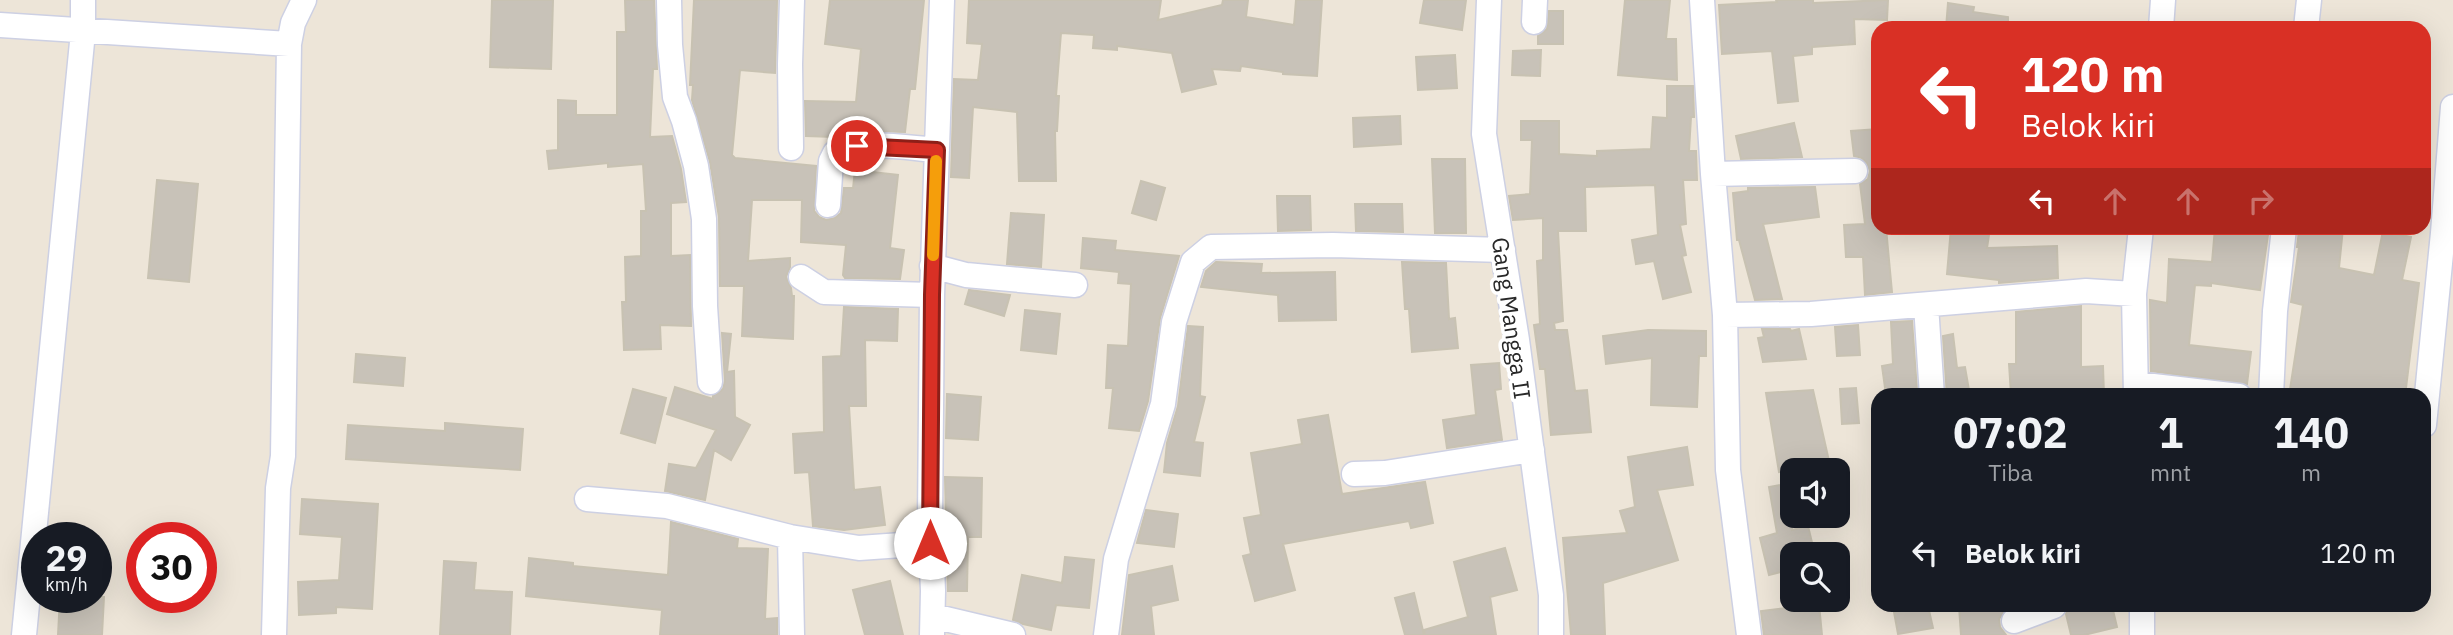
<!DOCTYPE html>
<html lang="id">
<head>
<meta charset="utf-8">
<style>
  :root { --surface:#171b24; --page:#20242c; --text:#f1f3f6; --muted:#9ea1a6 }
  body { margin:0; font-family:"IBM Plex Sans",sans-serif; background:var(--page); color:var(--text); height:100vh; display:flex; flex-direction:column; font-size:26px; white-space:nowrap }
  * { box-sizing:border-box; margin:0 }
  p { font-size:23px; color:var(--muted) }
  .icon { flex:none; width:38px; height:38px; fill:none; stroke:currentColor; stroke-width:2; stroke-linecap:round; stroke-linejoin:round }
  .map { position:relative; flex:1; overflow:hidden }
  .panel { position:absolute; left:1871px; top:388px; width:560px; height:224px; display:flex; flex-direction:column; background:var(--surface); border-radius:21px; box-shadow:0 7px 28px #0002 }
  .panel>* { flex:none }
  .hud { position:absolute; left:1871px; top:21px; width:560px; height:214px; border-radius:21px; box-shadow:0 7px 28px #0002; background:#d93025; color:#fff; overflow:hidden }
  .tools { position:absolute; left:1780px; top:458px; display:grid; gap:14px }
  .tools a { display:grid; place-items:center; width:70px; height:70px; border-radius:14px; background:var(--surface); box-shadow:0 7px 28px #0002; font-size:35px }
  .speed { position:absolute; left:21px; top:522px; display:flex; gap:14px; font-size:35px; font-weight:700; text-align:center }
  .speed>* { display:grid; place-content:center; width:91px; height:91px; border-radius:50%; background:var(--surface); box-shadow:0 7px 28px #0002; line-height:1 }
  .speed small { font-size:18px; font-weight:400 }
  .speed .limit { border:10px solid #d22; background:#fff; color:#111 }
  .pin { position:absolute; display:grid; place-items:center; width:60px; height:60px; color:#fff; margin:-30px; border:4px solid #fff; border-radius:50%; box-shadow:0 2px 7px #0007 }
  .me { position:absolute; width:77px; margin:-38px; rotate:0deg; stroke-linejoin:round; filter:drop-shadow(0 0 5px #0008) }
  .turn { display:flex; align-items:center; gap:24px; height:147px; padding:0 35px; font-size:32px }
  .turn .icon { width:91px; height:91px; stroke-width:2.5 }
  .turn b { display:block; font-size:49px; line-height:60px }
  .lanes { display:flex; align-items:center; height:66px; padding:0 35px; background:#0003; justify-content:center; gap:35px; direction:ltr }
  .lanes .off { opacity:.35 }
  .eta { display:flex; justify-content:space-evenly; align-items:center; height:119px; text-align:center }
  .eta b { font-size:42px; font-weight:800; line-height:49px }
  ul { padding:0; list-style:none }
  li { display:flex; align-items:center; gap:21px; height:91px; padding:0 35px }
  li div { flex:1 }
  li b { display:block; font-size:26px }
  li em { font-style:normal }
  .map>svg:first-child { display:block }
</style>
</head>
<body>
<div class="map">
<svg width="2453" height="635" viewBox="0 0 2453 635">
  <rect width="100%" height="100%" fill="#ede5d8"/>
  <path fill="#c8c2b8" stroke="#c8c2b2" stroke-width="2" d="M 492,0 L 553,0 L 551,69 L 490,67 Z
    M 625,0 L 654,0 L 657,69 L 653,69 L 650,137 L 672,136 L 681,169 L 686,202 L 671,203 L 671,256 L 690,255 L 691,326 L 660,325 L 661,349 L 624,350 L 622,302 L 626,302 L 625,257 L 641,256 L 641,211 L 646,211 L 643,164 L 608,167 L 608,163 L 549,169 L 547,151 L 558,150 L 558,100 L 576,101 L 576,115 L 617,115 L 617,32 L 626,32 Z
    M 694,0 L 777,0 L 775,73 L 740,70 L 732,155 L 735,158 L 816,166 L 814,211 L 819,217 L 826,220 L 835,218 L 841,213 L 844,188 L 853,188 L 855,170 L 898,175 L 890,248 L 904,250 L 900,279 L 845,278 L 843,275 L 846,245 L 801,242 L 802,200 L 752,200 L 748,261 L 790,258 L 790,267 L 786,277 L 791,288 L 792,296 L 794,296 L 793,339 L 742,336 L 744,286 L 720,286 L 719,217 L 710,162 L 692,100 L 693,85 L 690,85 Z
    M 830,0 L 924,0 L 915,89 L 910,89 L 905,132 L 869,131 L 844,132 L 844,134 L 835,137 L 806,136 L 805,101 L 856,102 L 861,49 L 825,44 Z
    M 969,0 L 1161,0 L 1158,20 L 1222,5 L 1223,0 L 1248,0 L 1246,17 L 1294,25 L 1296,0 L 1322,0 L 1317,76 L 1283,74 L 1283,72 L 1241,66 L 1240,71 L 1212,69 L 1216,84 L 1182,92 L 1172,53 L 1117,46 L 1117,50 L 1093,48 L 1094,35 L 1061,33 L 1056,96 L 1059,96 L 1057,131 L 1055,131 L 1056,181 L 1019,181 L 1017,112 L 973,107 L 969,178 L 951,177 L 954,79 L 978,80 L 982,44 L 967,43 Z
    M 1424,0 L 1466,0 L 1462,30 L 1420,23 Z
    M 1625,0 L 1670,0 L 1666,39 L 1676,39 L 1677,80 L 1618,75 Z
    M 1776,0 L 1813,0 L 1813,3 L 1888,0 L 1887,20 L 1854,19 L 1855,44 L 1812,47 L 1812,54 L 1793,56 L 1798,101 L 1778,103 L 1772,51 L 1722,54 L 1719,5 L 1777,2 Z
    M 1948,3 L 1974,7 L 1973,12 L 2008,17 L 2008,28 L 1946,28 Z
    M 1549,11 L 1563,11 L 1563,44 L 1538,44 L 1538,36 L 1547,29 Z
    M 1541,50 L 1540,76 L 1512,75 L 1513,51 Z
    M 1455,55 L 1457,88 L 1418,90 L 1416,57 Z
    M 1667,86 L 1693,86 L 1694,117 L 1691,117 L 1689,151 L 1696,151 L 1697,180 L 1683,180 L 1686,224 L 1680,225 L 1686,255 L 1682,256 L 1691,292 L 1663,299 L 1654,261 L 1636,264 L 1632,240 L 1658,235 L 1655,185 L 1585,187 L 1586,231 L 1558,231 L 1563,321 L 1554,323 L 1555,330 L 1567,330 L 1575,391 L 1587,390 L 1591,432 L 1551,435 L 1545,369 L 1540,369 L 1534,325 L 1540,324 L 1537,261 L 1543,260 L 1543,218 L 1513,220 L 1509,196 L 1530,194 L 1532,140 L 1521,140 L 1521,121 L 1559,121 L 1559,154 L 1597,156 L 1597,151 L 1651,149 L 1653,117 L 1667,118 Z
    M 1400,116 L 1401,144 L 1354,147 L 1353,118 Z
    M 1794,123 L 1802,157 L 1741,159 L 1736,136 Z
    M 1878,129 L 1878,228 L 1886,228 L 1892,292 L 1865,295 L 1863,257 L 1846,257 L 1844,225 L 1865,224 L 1860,184 L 1868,179 L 1870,171 L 1867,163 L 1862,158 L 1854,156 L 1851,131 Z
    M 1432,159 L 1465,159 L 1466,233 L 1435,233 Z
    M 157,180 L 198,184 L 189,282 L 148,278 Z
    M 1141,181 L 1165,188 L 1156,220 L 1132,213 Z
    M 1815,187 L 1819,217 L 1763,224 L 1782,299 L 1755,300 L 1739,240 L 1737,240 L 1733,193 L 1748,191 L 1748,188 Z
    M 1277,196 L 1310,196 L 1311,230 L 1278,231 Z
    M 1355,204 L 1402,204 L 1403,232 L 1356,231 Z
    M 1011,213 L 1044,215 L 1041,267 L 1007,264 Z
    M 1951,228 L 1990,228 L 1987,248 L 2057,246 L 2058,278 L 1999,283 L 1999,280 L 1947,274 Z
    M 2215,228 L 2269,228 L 2260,290 L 2211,283 L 2211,286 L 2195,285 L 2189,345 L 2251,352 L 2247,384 L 2151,371 L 2150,300 L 2167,303 L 2169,259 L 2212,262 Z
    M 2326,228 L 2343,228 L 2339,268 L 2374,275 L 2383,231 L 2411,237 L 2402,280 L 2419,283 L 2405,396 L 2289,396 L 2303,305 L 2291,302 L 2299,247 L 2297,247 L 2299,231 L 2325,234 Z
    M 1083,238 L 1116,241 L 1115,250 L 1179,256 L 1160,318 L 1148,401 L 1139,431 L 1109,428 L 1113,388 L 1106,388 L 1108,345 L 1128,346 L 1131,284 L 1118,283 L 1119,272 L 1081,268 Z
    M 1216,262 L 1262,264 L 1261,273 L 1335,272 L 1336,320 L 1279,321 L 1278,295 L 1201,287 L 1206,271 Z
    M 1402,262 L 1446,263 L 1449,319 L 1455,318 L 1458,348 L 1412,352 L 1409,309 L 1405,309 Z
    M 969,290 L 1010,295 L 1004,316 L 965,304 Z
    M 2081,306 L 2081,367 L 2103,366 L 2104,396 L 2063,396 L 2063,391 L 2011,394 L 2009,364 L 2016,364 L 2016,312 Z
    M 844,307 L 898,309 L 897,341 L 865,340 L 866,406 L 849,406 L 854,490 L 880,487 L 885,525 L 844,530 L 813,526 L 809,472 L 795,473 L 793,434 L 824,432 L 823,357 L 841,356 Z
    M 1025,310 L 1060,314 L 1056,354 L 1021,350 Z
    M 1912,321 L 1917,391 L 1886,395 L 1882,366 L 1893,364 L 1891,322 Z
    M 1858,325 L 1860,355 L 1837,356 L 1835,327 Z
    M 1188,326 L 1203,327 L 1200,396 L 1205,397 L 1194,442 L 1203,443 L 1200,476 L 1164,472 L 1167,443 L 1178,406 Z
    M 1762,329 L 1790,329 L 1791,331 L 1799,329 L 1806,359 L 1763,362 L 1758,338 L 1764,337 Z
    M 1648,330 L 1706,331 L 1706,356 L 1699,356 L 1697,407 L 1651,405 L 1652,358 L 1606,364 L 1603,336 Z
    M 722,333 L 731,334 L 727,372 L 734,371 L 735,417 L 750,425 L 731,460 L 714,450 L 705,500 L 665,491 L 669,464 L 696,468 L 716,430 L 667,414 L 675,387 L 713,399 L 713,396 L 723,389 L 725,381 Z
    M 1953,334 L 1957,368 L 1965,367 L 1970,396 L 1947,396 L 1943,336 Z
    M 356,354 L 405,358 L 403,386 L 354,382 Z
    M 1499,363 L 1501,389 L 1495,390 L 1502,440 L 1447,448 L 1443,420 L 1476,415 L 1471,365 Z
    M 1856,388 L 1859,423 L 1842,424 L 1840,389 Z
    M 633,389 L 666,398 L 655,443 L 621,433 Z
    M 1813,390 L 1829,461 L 1779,472 L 1766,393 Z
    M 947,394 L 981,397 L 978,440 L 946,438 Z
    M 1328,415 L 1342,494 L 1425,482 L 1433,523 L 1411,528 L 1409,521 L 1283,544 L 1295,590 L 1255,601 L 1243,556 L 1251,554 L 1244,518 L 1261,515 L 1251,453 L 1302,444 L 1298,420 Z
    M 445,423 L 523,429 L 520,470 L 346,459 L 348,425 L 445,431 Z
    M 1687,447 L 1693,485 L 1657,490 L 1678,560 L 1603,583 L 1605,635 L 1571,635 L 1563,538 L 1627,533 L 1620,511 L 1635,507 L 1628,457 Z
    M 945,477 L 982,478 L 981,537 L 968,537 L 967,591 L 948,591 Z
    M 1792,483 L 1792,530 L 1808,526 L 1815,555 L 1792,555 L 1792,569 L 1769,575 L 1760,538 L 1777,533 L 1769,487 Z
    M 302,499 L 378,504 L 372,609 L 336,607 L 336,613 L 299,615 L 298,582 L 339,580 L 342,537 L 300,534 Z
    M 1146,510 L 1178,514 L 1174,547 L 1137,543 Z
    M 671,522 L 738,539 L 737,548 L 768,549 L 765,619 L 777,618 L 777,635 L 660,635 L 662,610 L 526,596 L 529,558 L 573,563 L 573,566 L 668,575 Z
    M 1505,548 L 1517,590 L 1490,597 L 1496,635 L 1425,635 L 1424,630 L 1468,617 L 1454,562 Z
    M 1065,557 L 1094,560 L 1089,608 L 1056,605 L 1051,630 L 1023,624 L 1013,620 L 1022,575 L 1062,583 Z
    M 444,561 L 476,563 L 474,590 L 512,592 L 510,635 L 440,635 Z
    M 1172,566 L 1178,600 L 1151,606 L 1154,635 L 1122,635 L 1129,575 Z
    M 890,581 L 903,635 L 865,635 L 853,590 Z
    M 1414,593 L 1424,635 L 1405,635 L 1395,598 Z
    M 60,597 L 104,597 L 102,635 L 58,635 Z
    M 1819,604 L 1822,635 L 1764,635 L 1761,611 Z
    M 1928,606 L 1933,628 L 1898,634 L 1894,612 Z
    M 1959,606 L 2005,606 L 2005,610 L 1999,619 L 2000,627 L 2006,635 L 1961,635 Z
    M 2068,606 L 2112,606 L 2117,627 L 2084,635 L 2071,635 L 2066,614 Z"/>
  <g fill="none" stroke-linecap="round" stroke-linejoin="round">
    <defs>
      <path id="minor" d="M 669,0 L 670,45 L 675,97 L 684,121 L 696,166 L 704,219 L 705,306 L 710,382
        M 1489,0 L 1484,134 L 1517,340 L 1551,595 L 1551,635
        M 1702,0 L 1713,174 L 1725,315 L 1728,470 L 1749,635
        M 1534,22 L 1535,0
        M 0,25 L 289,44
        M 2161,28 L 2163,0
        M 2306,28 L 2309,0
        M 791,148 L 790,64 L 792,0
        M 1713,174 L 1855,171
        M 828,205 L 831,161 L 835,153 C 859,139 908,148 937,150
        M 932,266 L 966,275 L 1075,285
        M 801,277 L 824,292 L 932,295
        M 1926,305 L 1932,396
        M 1725,315 L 1811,314 L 2086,291 L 2134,294
        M 2136,384 L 2239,396
        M 2136,396 L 2134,294 L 2141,228
        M 2271,396 L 2275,311 L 2284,228
        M 2424,425 L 2443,233 L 2453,107
        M 1354,474 L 1385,473 L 1532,450
        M 587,499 L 667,506 L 790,537 L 859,548 L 930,543
        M 790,537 L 792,635
        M 933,616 L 1013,635
        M 2014,621 L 2054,606
        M 24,635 L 83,32 L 83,0
        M 274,635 L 278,488 L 283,456 L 289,44 L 293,23 L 304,0
        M 932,635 L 933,591 L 930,520 L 932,295 L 942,0
        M 1106,635 L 1116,559 L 1163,404 L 1174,322 L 1193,262 L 1211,247 L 1333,245 L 1503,250
        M 2142,635 L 2142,606"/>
    </defs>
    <use href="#minor" stroke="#cdd0e3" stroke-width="27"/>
    <use href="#minor" stroke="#fff" stroke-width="24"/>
  </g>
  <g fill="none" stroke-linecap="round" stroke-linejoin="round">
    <defs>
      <path id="route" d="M 857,146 L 937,150 L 932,295 L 930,543"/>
    </defs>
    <use href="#route" stroke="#8d1f18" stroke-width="18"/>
    <use href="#route" stroke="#d93025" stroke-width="12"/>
    <path stroke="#f59e0b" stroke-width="12" d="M 933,255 L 936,161"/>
  </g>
  <g text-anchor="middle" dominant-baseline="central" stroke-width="7" stroke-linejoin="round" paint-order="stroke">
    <g font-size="23" fill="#282828" stroke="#fff">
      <text transform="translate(1512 318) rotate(82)">Gang Mangga II</text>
    </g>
  </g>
</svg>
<div class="tools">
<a><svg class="icon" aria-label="sound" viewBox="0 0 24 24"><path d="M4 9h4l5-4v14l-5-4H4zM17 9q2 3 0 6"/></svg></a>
<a><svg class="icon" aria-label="search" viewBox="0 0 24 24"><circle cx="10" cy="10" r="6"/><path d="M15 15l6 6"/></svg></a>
</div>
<div class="speed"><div>29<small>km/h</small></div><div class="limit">30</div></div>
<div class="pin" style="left:857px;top:146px;background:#d93025"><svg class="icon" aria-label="arrive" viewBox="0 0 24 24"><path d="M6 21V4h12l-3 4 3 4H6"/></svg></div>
<svg class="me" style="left:930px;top:543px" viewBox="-20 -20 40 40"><circle r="19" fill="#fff"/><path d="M0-13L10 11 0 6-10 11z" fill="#d93025"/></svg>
<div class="hud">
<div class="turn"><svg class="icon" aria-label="left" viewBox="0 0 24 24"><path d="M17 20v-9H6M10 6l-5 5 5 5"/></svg><div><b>120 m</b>Belok kiri</div></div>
<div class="lanes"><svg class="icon" aria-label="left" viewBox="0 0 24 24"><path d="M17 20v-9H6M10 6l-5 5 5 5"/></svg><svg class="icon off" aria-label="ahead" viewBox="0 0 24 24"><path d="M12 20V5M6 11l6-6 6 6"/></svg><svg class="icon off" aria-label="ahead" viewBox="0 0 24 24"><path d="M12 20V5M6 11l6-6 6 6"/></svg><svg class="icon off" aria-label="right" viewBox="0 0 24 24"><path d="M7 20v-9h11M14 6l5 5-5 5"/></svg></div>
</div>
<section class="panel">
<div class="eta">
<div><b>07:02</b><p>Tiba</p></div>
<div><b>1</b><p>mnt</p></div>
<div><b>140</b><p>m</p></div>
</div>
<ul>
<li><svg class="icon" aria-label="left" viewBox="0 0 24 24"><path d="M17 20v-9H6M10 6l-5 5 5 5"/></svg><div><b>Belok kiri</b></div><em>120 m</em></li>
</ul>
</section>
</div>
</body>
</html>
